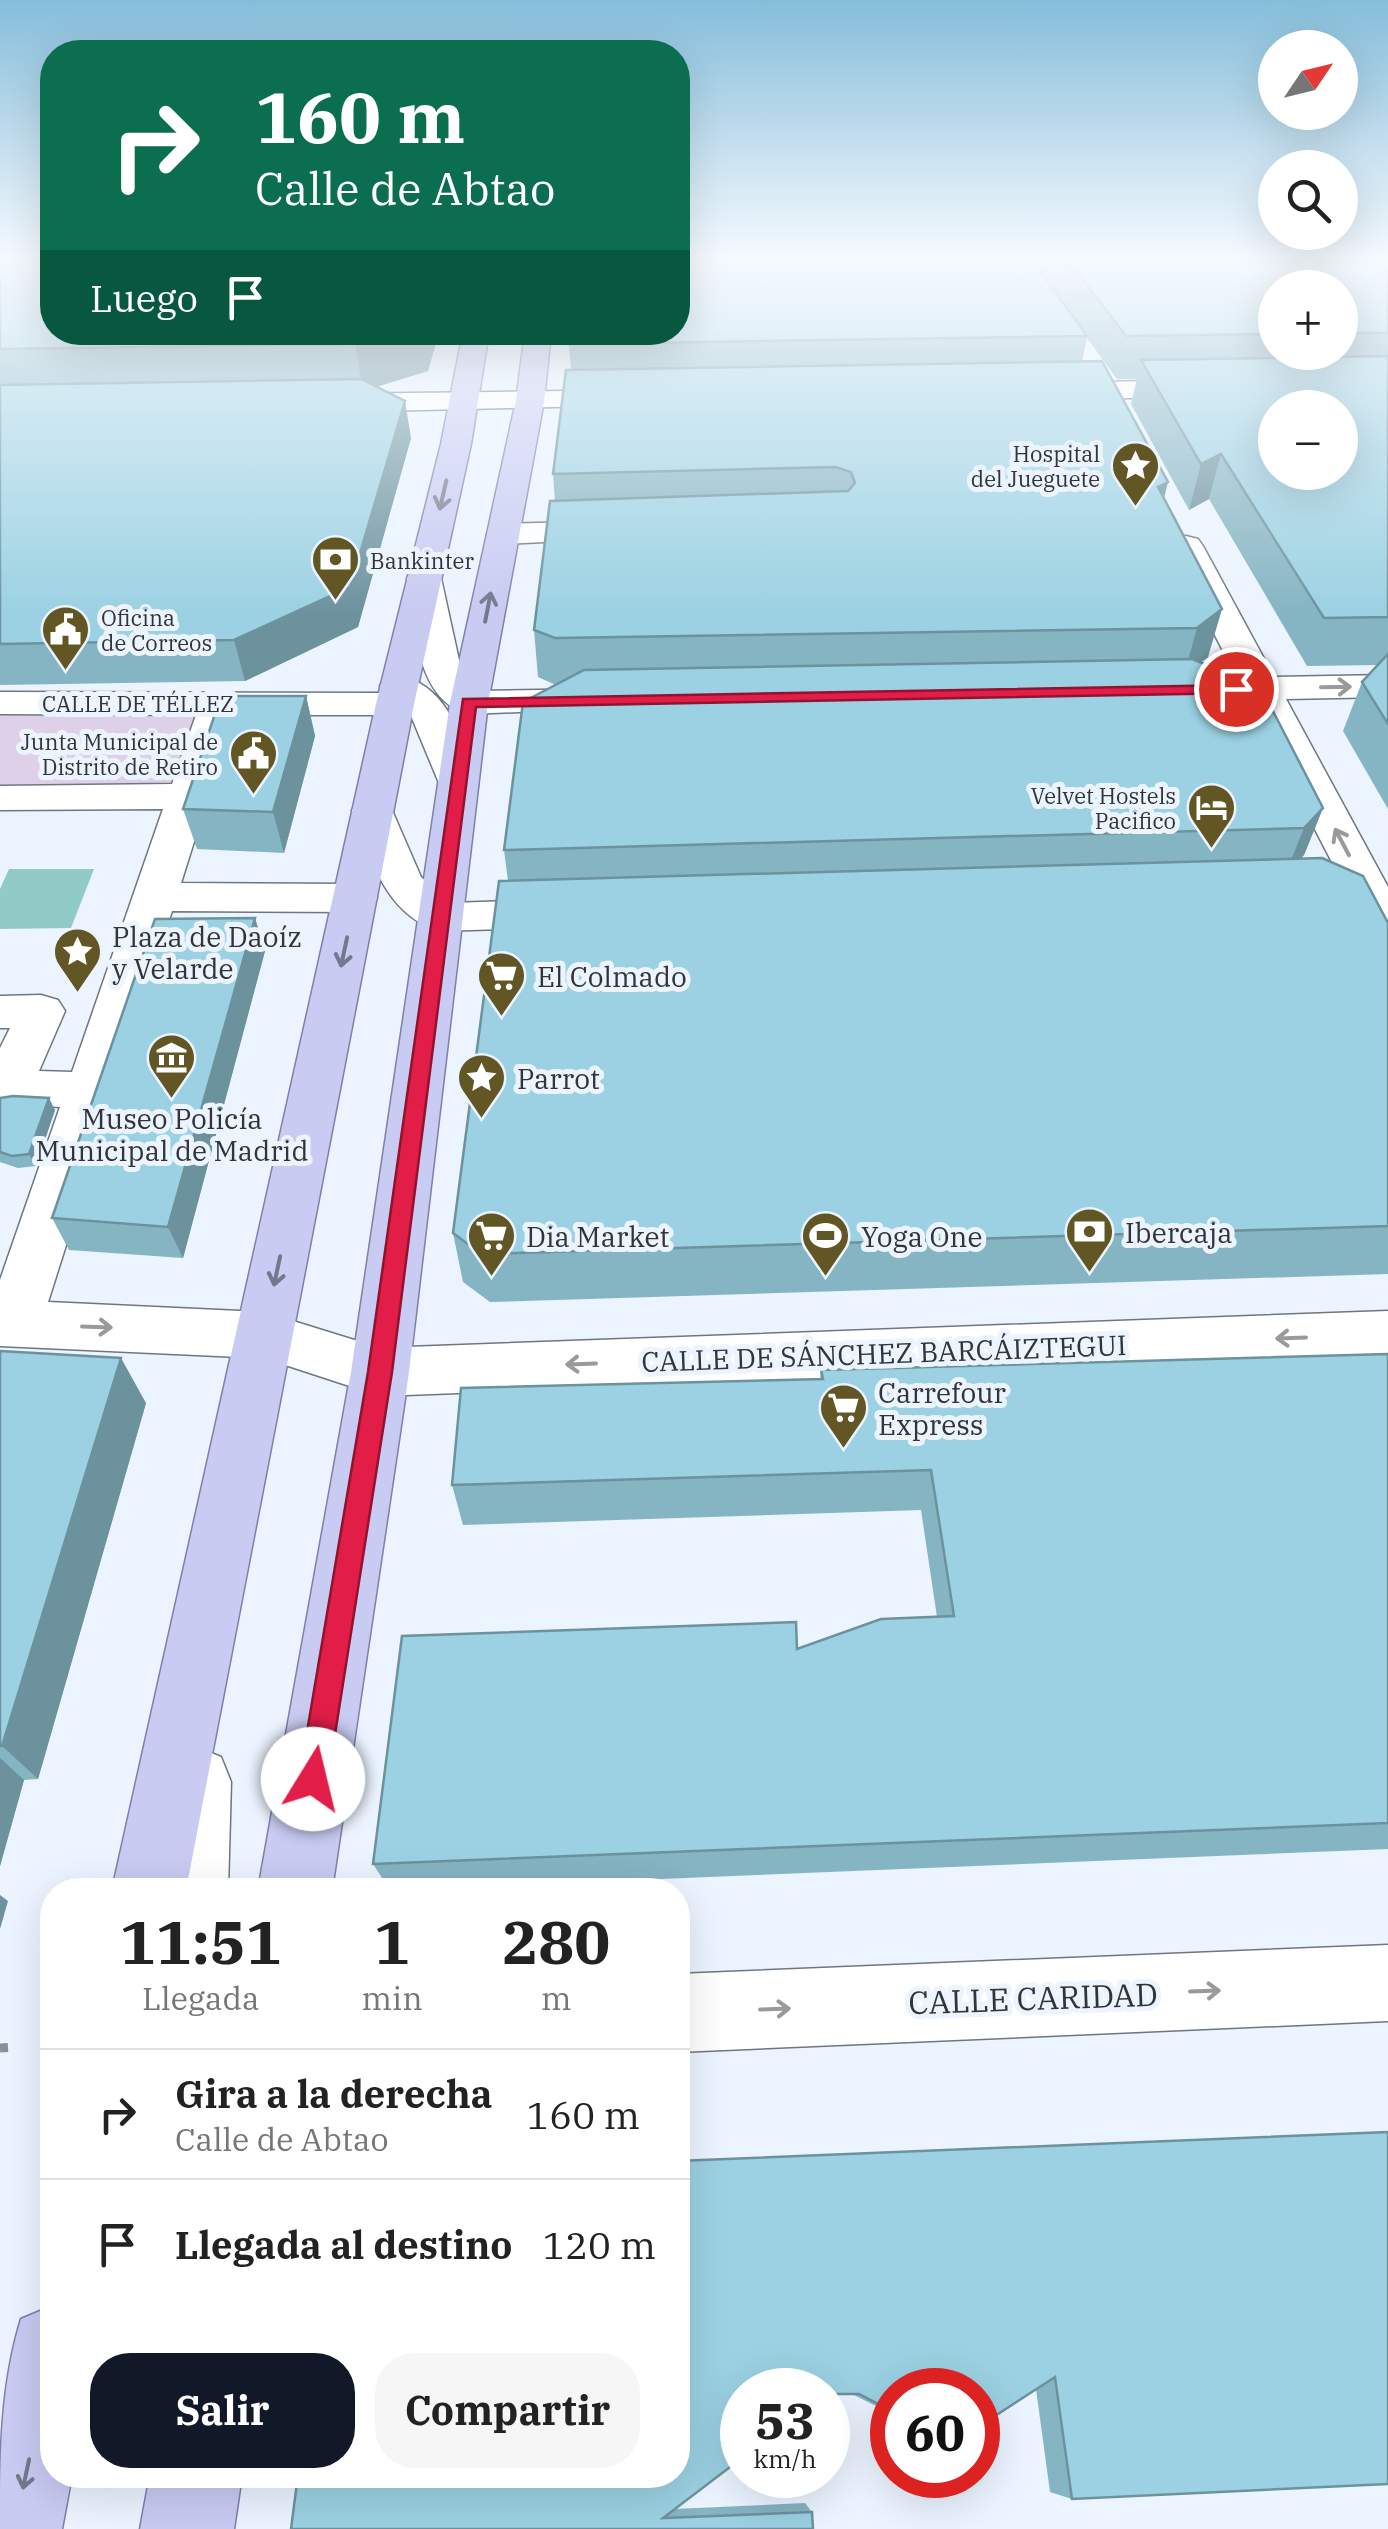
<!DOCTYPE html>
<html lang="es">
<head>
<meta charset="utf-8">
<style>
  :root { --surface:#fff; --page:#f6f6f6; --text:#222; --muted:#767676; --line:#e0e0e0; --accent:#111827 }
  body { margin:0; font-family:"IBM Plex Serif",serif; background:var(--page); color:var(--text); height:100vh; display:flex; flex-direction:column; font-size:38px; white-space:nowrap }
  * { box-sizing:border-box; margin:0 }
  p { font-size:32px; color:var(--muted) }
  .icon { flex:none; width:55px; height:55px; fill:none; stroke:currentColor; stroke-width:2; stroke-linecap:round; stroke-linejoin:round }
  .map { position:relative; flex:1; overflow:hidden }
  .side { position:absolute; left:40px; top:1878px; width:650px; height:610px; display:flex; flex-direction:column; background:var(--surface); border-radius:40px; box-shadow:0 10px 40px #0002 }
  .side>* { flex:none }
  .guide { position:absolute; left:40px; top:40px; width:650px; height:305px; border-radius:40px; box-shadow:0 10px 40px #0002; background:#0b6e4f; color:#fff; overflow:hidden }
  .needle { width:65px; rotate:55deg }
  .tools { position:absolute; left:1258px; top:30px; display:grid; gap:20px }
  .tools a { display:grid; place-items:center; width:100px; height:100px; border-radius:50%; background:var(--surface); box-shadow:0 10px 40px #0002; font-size:50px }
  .speed { position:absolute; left:720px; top:2368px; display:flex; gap:20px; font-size:50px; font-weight:700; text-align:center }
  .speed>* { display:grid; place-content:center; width:130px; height:130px; border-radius:50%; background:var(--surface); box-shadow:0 10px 40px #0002; line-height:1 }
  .speed small { font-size:25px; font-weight:400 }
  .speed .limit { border:15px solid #d22; background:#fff; color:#111 }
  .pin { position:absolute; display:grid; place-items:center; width:85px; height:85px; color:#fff; margin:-42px; border:5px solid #fff; border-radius:50%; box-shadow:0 2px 10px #0007 }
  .me { position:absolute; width:110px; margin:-55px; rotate:9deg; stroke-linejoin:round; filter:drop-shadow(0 0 8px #0008) }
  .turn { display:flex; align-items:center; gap:35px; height:210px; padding:0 50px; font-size:45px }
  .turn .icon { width:130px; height:130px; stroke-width:2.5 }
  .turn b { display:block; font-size:70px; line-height:85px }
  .then { display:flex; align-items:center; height:95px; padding:0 50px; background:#0003; gap:20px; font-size:38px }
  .eta { display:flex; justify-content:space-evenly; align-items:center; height:170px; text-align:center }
  .eta b { font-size:60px; font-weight:700; line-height:70px }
  .button { display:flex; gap:20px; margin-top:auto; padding:20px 50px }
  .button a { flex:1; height:115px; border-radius:40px; background:var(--accent); color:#fff; font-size:40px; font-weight:700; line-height:115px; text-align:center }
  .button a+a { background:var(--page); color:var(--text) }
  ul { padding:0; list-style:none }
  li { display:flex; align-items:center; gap:30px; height:130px; padding:0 50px; border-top:2px solid var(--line) }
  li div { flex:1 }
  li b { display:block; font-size:38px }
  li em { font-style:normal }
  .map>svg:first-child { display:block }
</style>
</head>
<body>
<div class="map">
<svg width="1388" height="2529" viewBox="0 0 1388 2529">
  <rect width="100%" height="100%" fill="#ebf4ff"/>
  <path fill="#dfd0e9" d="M 211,710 L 176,807 L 0,807 L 0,712 Z"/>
  <path fill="#91cbc6" d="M 9,869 L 94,869 L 71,928 L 0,929 L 0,889 Z"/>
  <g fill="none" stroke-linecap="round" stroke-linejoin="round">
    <defs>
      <path id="minor" d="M 1207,380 L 1217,383 L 1221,389 L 1217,395 L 1043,401 L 1033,398 L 1029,392 L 1033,386 L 1043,383 Z
        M 637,390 L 647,393 L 651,399 L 647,405 L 333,412 L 323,409 L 319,403 L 323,397 L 333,394 Z
        M 619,521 L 631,524 L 635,531 L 631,538 L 503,544 L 491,541 L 487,534 L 491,527 L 503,524 Z
        M 1186,536 L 1198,539 L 1203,546 L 1274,677 L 1388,675 L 1388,697 L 1286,699 L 1388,887 L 1388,942 L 1372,938 L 1366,928 L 1248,700 L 1173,698 L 1167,690 L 1173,682 L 1237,678 L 1169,546 L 1174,539 Z
        M 424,568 L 436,571 L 441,578 L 462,674 L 479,691 L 600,689 L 613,692 L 619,700 L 613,708 L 469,714 C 415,701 415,623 407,578 L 412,571 Z
        M 399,675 C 452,688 461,741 478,786 L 472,795 L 458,798 L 444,795 L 409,711 L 395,715 L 234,715 L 181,883 L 355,884 L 371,888 L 377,898 L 371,908 L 355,912 L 172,911 L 48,1302 L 264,1312 L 380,1348 L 1388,1311 L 1388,1357 L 380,1396 L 264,1358 L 0,1346 L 0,1280 L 60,1107 L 0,1103 L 0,1048 L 10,1028 L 0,1028 L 0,996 L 41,995 L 58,1000 L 65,1011 L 39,1071 L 72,1072 L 163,809 L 0,810 L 0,786 L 172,784 L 196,715 L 0,714 L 0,692 L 385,693 L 380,686 L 386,678 Z
        M 373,798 L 388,801 L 421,877 L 451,903 L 570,899 L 586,903 L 592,913 L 586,923 L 570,927 L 441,931 C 386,917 370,857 352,810 L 358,801 Z
        M 196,1747 L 221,1757 L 231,1782 L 228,1890 L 154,1890 L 161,1782 L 171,1757 Z
        M 1388,1945 L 1388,2021 L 678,2052 L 678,1974 Z"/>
      <path id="major" d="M 463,332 L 489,332 L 471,444 L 414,704 L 186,1890 L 112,1890 L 376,704 L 441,444 Z
        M 525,332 L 551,332 L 544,401 L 488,703 L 409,1372 L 332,1890 L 258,1890 L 351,1372 L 450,703 L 516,401 Z
        M 52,2306 L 52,2475 L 72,2475 L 62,2529 L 0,2529 C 0,2456 0,2388 21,2319 Z
        M 150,2475 L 242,2475 L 234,2529 L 140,2529 Z"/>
    </defs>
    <use href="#minor" stroke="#6e7780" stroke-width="3"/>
    <use href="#major" stroke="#7b80ac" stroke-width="3"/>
    <path stroke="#8b9199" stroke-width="9" stroke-dasharray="8 11" stroke-linecap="butt" d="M 0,2048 L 18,2047"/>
    <use href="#minor" fill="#fff" fill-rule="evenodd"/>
    <use href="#major" fill="#c8cbf2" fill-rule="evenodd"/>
  </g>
  <path fill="#85b4c2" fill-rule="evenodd" d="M 0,260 L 52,332 L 439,332 L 428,371 L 377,386 L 411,438 L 358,627 L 245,681 L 0,685 Z
    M 678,260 L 1388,260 L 1388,809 L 1343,731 L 1362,682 L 1378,665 L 1307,666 L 1209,499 L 1189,510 L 1131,404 L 1137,379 L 1117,379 L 1087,338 L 1082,362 L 1164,498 L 1208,657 L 1200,662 L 1323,808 L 1304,855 L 1301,858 L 1388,923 L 1388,1274 L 490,1302 L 463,1282 L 453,1233 L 508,881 L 504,850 L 556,685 L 538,677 L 534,630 L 555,501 L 553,474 L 571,370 L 569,344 ZM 1275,288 L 1340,288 L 1340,352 L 1275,352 Z
    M 306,696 L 315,736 L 284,853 L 197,849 L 183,809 Z
    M 255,918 L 265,951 L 183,1258 L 69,1250 L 52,1218 Z
    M 0,1098 L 55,1110 L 36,1166 L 18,1168 L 0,1162 Z
    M 0,1351 L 146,1403 L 38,1779 L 24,1780 L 0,1866 Z
    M 1388,1354 L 1388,1849 L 390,1890 L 373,1864 L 797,1649 L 937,1617 L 921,1510 L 463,1525 L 452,1485 L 820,1379 L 821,1370 Z
    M 1388,2132 L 1072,2499 L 1050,2492 L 1036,2389 L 892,2390 L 892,2414 L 852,2394 L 828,2394 L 675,2509 L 805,2503 L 812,2512 L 813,2529 L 291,2529 L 678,2161 Z"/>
  <path fill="#6c929e" d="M 394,332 L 439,332 L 428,371 L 363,391 L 355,344 Z
    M 405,401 L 411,438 L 358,627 L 245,681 L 234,640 Z
    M 1221,454 L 1209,499 L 1189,510 L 1201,464 Z
    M 1168,482 L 1157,527 L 1158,487 Z
    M 1222,609 L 1208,657 L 1184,675 L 1197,628 Z
    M 306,696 L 315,736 L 284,853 L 273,812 Z
    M 1323,808 L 1304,855 L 1285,875 L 1304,828 Z
    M 255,918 L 265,951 L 183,1258 L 168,1227 Z
    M 49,1098 L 55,1110 L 36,1166 L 29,1154 Z
    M 121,1358 L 146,1403 L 38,1779 L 2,1746 Z
    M 0,1758 L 24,1780 L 0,1866 Z
    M 0,1895 L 8,1901 L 0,1929 Z"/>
  <path fill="#9bd1e2" stroke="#6c929e" stroke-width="2.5" fill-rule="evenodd" d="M 0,260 L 52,260 L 52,332 L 394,332 L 355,344 L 0,349 Z
    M 678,260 L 1032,260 L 1087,336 L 569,344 L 570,332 L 678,332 Z
    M 1068,260 L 1388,260 L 1388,333 L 1340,333 L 1340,288 L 1275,288 L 1275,334 L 1126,336 Z
    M 1388,356 L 1388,617 L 1324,618 L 1221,454 L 1201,464 L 1141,360 ZM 1275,408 L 1340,408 L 1340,472 L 1275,472 Z
    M 1102,361 L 1168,482 L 1158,487 L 1222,609 L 1197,628 L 555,638 L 534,630 L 550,501 L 848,491 L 855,483 L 851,472 L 835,467 L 553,474 L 566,370 Z
    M 361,379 L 405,401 L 350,587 L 234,640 L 0,644 L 0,385 Z
    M 1388,654 L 1388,724 L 1362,682 Z
    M 1192,659 L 1260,686 L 1323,808 L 1304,828 L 504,850 L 523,702 L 584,670 Z
    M 221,696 L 306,696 L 273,812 L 183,809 Z
    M 1322,858 L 1363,876 L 1388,923 L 1388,1226 L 481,1254 L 453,1233 L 499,881 Z
    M 255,918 L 168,1227 L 52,1218 L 155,919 Z
    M 13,1096 L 49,1098 L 29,1154 L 12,1156 L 0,1152 L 0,1098 Z
    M 0,1351 L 121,1358 L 2,1746 L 0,1746 Z
    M 1388,1354 L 1388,1823 L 373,1864 L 402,1636 L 796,1622 L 797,1649 L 881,1619 L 954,1616 L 931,1470 L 452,1485 L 461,1388 L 823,1379 L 821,1370 Z
    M 1388,2132 L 1388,2484 L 1072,2499 L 1055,2377 L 978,2427 L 978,2390 L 892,2390 L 892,2411 L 859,2394 L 828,2394 L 828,2390 L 742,2390 L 742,2458 L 663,2518 L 812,2512 L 813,2529 L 291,2529 L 298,2475 L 678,2475 L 678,2161 Z"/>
  <defs><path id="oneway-shaft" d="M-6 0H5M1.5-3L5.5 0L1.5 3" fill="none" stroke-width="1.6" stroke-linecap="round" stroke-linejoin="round" transform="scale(2.5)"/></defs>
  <g stroke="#75788c">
    <use href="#oneway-shaft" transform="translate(443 495) rotate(103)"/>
    <use href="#oneway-shaft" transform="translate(488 607) rotate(-79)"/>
    <use href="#oneway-shaft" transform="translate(344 952) rotate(102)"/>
    <use href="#oneway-shaft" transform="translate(277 1271) rotate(102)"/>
    <use href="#oneway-shaft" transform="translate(26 2474) rotate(102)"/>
  </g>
  <g stroke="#989a9c">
    <use href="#oneway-shaft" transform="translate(1336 687) rotate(-1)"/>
    <use href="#oneway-shaft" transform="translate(1342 842) rotate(-118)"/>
    <use href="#oneway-shaft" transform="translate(97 1327) rotate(2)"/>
    <use href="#oneway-shaft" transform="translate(1291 1338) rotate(178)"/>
    <use href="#oneway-shaft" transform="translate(581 1364) rotate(178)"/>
    <use href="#oneway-shaft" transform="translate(1205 1991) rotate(-2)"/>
    <use href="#oneway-shaft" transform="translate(775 2009) rotate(-2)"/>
  </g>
  <linearGradient id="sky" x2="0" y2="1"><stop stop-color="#85bdda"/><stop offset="0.42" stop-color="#f6faff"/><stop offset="1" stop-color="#f6faff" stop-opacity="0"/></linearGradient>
  <rect width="1388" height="615" fill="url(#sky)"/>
  <path fill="#e11d48" stroke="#92132f" stroke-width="2.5" d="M 1236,685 L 1243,689 L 1241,693 L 476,707 L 392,1372 L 328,1779 L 324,1789 L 313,1794 L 303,1789 L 299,1779 L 368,1372 L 463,699 Z"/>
  <defs>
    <symbol id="sight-pin" viewBox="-11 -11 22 30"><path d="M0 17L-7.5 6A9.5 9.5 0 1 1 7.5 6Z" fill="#625724" stroke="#ebf4ff"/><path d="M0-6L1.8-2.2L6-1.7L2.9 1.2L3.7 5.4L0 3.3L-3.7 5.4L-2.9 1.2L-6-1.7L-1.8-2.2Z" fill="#fff"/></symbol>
    <symbol id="bank-pin" viewBox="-11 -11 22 30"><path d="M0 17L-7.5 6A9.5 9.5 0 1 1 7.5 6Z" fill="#625724" stroke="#ebf4ff"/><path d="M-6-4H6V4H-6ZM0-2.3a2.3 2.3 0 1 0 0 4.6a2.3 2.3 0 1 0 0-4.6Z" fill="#fff"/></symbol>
    <symbol id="civic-pin" viewBox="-11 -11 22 30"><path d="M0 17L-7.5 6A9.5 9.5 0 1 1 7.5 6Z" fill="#625724" stroke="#ebf4ff"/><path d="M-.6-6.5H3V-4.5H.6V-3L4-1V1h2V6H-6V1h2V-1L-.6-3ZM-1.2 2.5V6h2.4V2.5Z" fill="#fff"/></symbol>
    <symbol id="hotel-pin" viewBox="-11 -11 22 30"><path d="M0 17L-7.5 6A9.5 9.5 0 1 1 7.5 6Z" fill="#625724" stroke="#ebf4ff"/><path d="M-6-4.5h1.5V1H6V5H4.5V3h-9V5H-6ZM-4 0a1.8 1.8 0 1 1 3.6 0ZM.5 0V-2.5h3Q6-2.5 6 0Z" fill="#fff"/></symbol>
    <symbol id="supermarket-pin" viewBox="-11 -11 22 30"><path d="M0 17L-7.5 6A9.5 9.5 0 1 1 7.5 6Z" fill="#625724" stroke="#ebf4ff"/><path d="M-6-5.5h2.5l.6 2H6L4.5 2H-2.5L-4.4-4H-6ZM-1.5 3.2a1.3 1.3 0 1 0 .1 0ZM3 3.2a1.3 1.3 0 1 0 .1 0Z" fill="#fff"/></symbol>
    <symbol id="museum-pin" viewBox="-11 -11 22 30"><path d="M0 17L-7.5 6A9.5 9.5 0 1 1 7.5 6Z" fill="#625724" stroke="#ebf4ff"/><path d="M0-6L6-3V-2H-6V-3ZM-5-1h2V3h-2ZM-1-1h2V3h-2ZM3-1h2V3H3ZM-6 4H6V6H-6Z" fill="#fff"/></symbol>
    <symbol id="stadium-pin" viewBox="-11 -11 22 30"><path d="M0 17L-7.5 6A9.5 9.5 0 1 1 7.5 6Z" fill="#625724" stroke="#ebf4ff"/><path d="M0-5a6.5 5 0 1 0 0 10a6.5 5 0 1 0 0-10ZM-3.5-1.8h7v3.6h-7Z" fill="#fff"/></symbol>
  </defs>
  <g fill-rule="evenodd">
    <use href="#sight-pin" x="1108" y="438" width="55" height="75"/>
    <use href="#bank-pin" x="308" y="532" width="55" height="75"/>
    <use href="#civic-pin" x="38" y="602" width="55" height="75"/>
    <use href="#civic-pin" x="226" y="726" width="55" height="75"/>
    <use href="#hotel-pin" x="1184" y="780" width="55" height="75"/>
    <use href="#sight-pin" x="50" y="924" width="55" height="75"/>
    <use href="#supermarket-pin" x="474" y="948" width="55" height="75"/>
    <use href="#museum-pin" x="144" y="1030" width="55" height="75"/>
    <use href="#sight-pin" x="454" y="1050" width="55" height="75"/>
    <use href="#bank-pin" x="1062" y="1204" width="55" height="75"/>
    <use href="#supermarket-pin" x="464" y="1208" width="55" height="75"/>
    <use href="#stadium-pin" x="798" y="1208" width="55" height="75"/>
    <use href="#supermarket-pin" x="816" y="1380" width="55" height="75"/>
  </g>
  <g text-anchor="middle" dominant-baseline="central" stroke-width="10" stroke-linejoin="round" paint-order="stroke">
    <g font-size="22" fill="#313539" stroke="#ebf4ff" text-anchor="end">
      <text x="1100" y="453">Hospital<tspan x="1100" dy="25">del Jueguete</tspan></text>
      <text x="370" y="560" text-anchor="start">Bankinter</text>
      <text x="101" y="617" text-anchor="start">Oficina<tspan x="101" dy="25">de Correos</tspan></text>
      <text x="218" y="741">Junta Municipal de<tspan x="218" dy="25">Distrito de Retiro</tspan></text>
      <text x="1176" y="795">Velvet Hostels<tspan x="1176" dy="25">Pacifico</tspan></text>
    </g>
    <g font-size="22" fill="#313539" stroke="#ebf4ff">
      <text x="138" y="703">CALLE DE TÉLLEZ</text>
    </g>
    <g font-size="28" fill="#313539" stroke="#ebf4ff" text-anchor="start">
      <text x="112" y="936">Plaza de Daoíz<tspan x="112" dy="32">y Velarde</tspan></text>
      <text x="537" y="976">El Colmado</text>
      <text x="517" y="1078">Parrot</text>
      <text x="172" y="1118" text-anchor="middle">Museo Policía<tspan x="172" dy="32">Municipal de Madrid</tspan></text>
      <text x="1125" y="1232">Ibercaja</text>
      <text x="526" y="1236">Dia Market</text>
      <text x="861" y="1236">Yoga One</text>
      <text x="878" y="1392">Carrefour<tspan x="878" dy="32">Express</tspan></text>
    </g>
    <g font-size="28" fill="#313539" stroke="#ebf4ff">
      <text transform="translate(884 1353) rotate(-2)">CALLE DE SÁNCHEZ BARCÁIZTEGUI</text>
    </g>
    <g font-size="32" fill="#313539" stroke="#ebf4ff">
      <text transform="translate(1033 1998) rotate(-2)">CALLE CARIDAD</text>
    </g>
  </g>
</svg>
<div class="tools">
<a><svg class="needle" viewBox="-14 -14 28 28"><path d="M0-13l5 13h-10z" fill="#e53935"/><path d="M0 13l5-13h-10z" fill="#767676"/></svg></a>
<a><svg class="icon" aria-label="search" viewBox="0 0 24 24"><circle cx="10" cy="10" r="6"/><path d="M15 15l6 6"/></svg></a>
<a>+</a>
<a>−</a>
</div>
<div class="speed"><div>53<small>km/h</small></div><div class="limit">60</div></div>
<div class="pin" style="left:1236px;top:689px;background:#d93025"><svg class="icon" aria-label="arrive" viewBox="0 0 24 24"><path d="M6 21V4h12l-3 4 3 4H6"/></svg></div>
<svg class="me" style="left:313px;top:1779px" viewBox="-20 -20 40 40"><circle r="19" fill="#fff"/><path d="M0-13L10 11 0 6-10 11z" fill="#e11d48"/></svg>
<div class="guide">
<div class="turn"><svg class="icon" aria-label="right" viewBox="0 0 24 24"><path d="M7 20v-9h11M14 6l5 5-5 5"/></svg><div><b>160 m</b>Calle de Abtao</div></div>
<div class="then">Luego<svg class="icon" aria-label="arrive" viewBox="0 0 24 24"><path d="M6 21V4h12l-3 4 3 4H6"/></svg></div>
</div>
<section class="side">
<div class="eta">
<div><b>11:51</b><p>Llegada</p></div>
<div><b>1</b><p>min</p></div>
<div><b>280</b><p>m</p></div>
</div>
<ul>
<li><svg class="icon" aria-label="right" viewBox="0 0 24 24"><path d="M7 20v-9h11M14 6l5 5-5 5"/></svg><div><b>Gira a la derecha</b><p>Calle de Abtao</p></div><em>160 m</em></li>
<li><svg class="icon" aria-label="arrive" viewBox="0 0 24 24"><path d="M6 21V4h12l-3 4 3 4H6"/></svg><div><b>Llegada al destino</b></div><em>120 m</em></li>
</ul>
<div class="button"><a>Salir</a><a>Compartir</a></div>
</section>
</div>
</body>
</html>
